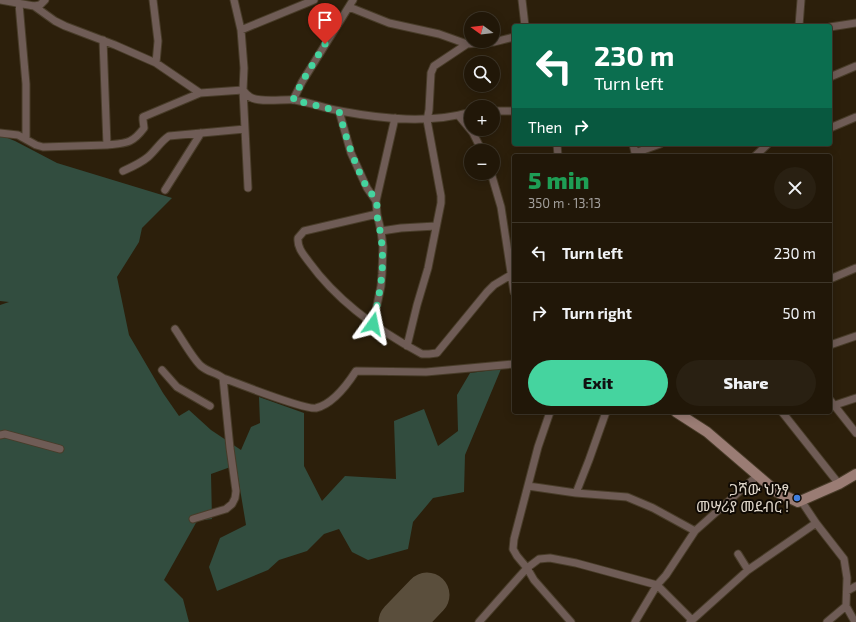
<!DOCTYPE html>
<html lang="en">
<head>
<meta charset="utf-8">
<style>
  :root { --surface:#211708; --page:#292012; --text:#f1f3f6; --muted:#a29f9c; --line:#3e3629; --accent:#45d49f }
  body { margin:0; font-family:"Exo 2","Noto Sans Ethiopic",sans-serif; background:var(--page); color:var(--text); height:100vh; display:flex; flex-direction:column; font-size:15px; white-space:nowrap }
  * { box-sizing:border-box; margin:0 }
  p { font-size:13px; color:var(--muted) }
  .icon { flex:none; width:22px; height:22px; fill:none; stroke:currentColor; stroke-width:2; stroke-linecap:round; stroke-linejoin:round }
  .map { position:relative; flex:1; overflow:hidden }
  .side { position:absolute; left:512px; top:154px; width:320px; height:260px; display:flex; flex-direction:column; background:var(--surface); border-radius:4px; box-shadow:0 2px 10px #0003,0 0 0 1px var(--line) }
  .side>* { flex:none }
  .banner { position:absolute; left:512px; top:24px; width:320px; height:122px; border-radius:4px; box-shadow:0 2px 10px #0003,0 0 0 1px var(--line); background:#0b6e4f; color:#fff; overflow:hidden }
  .needle { width:26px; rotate:285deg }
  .fabs { position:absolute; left:464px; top:12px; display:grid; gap:8px }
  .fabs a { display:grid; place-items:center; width:36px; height:36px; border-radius:50%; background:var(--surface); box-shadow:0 2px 10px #0003,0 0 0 1px var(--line); font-size:20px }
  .pin { position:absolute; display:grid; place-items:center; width:34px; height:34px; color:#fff; margin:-41px -17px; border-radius:50% 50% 50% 0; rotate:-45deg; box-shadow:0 0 4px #0007 }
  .pin .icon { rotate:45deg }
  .me { position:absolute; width:44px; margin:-22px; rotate:12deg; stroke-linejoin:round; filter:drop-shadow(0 0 3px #0008) }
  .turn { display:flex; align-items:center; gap:14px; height:84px; padding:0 16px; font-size:18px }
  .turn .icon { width:52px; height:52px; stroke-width:2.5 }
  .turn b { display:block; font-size:28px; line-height:34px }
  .then { display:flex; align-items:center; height:38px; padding:0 16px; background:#0003; gap:8px; font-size:15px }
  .round { display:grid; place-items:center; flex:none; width:42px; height:42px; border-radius:21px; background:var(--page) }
  .headline { display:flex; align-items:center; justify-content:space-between; height:68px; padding:0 16px }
  h1 { font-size:24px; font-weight:800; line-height:30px; color:#1e9e55 }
  .primary-button { display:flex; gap:8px; margin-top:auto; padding:8px 16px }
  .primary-button a { flex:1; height:46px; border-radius:24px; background:var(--accent); color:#111; font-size:16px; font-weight:800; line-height:46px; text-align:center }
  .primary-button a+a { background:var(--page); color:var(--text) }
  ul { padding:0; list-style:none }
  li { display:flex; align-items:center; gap:12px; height:60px; padding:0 16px; border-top:1px solid var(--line) }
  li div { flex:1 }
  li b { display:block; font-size:15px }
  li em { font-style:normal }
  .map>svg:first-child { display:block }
</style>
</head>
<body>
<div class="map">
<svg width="856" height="622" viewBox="0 0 856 622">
  <rect width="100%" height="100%" fill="#2c1f0b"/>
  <path fill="#324d3f" d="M 0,135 L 15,141 L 57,163 L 172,198 L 142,228 L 139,242 L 117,277 L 129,335 L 163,393 L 179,416 L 189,410 L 211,430 L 241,450 L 251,427 L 260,423 L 259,397 L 304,413 L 304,466 L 322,501 L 345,476 L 396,479 L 394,421 L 424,409 L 438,446 L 458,431 L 457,395 L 470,373 L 501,369 L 465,455 L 464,492 L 433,498 L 413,522 L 408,549 L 368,560 L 352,552 L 339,529 L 324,534 L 307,551 L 279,560 L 268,570 L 217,591 L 209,567 L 220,538 L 246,525 L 236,465 L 211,474 L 212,519 L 197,521 L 164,580 L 183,599 L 189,622 L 0,622 L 0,305 L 9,302 L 0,301 Z"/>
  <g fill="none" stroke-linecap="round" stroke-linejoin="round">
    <path stroke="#5a4e3c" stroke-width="45" d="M 401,622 L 427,595"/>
    <defs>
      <path id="street" d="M 0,0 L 34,6 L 40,5 L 45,0
        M 234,0 L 241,30 L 244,68 L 243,90 C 245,93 247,95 250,97 C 259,103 283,99 295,100 C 311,103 325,108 340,111 C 383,119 429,124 471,112
        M 522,0 L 525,26
        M 19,4 L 26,84 L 26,139
        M 34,6 L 55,21 L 65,26 L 115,45 L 156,63 L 158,41 L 153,0
        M 349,7 L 389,23 L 439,34 L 467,44
        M 799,26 L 801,0
        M 830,27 L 856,23
        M 241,30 L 314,0
        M 103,40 L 107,145 C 126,143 132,144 144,128 L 143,120 L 143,117 L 200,93
        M 830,77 L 856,66
        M 293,100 L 302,82 L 353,0
        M 339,111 L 351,153 L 367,188 L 376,201 L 377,214 L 381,231 L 383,247 L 382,274 L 381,286 L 373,324
        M 493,111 L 514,111
        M 459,116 L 473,133 L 482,151
        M 830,128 L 856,117
        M 245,129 L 248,188
        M 0,133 L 18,135 L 36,145 L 43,147 L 107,145
        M 557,144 L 558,156
        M 633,144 L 635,153 L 660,144
        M 755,156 L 768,144
        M 123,171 C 132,167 141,163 148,157 C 156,150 161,141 169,136 L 245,129 L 243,90 L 200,93 L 156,63
        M 491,173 L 501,207 L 514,292
        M 165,190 L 201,133
        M 376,201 L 395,118
        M 377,214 L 304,231 L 298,238 C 297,248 304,255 309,262 C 338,302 379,331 422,354 L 429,354 L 437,353 L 487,292 L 494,285 L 514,273
        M 381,231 L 401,228 L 436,226
        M 830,279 L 856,268
        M 175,329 C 182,339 193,359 201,366 C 208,372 217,373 223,378 C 239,384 305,410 316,408 C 333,404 347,385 356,371 L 426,372 L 514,364
        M 830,345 L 856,336
        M 407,346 L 417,305 L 428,268 L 441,203 L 441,196 L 427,120 L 429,110 L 431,73 L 434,66 L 467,44 L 494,42 L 514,37
        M 162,370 L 177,387 L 210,406
        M 830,400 L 856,433
        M 835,405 L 856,398
        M 550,412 L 538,447 L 514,539 L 513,549 L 517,556 L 527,568 L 534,580 L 571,622
        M 782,412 L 839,484
        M 0,435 L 5,434 L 60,449
        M 528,486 L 576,493 L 627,497 L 653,508 L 695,531
        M 576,493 L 589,460 L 606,412
        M 802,502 L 816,523 L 844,559 L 847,578 L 846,606 L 855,622
        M 193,519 L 226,509 L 232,504 L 235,498 L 236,491 L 230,448 L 223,378
        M 738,554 L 748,570
        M 847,591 L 856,586
        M 479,622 L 527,568 L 539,559 L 550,558 L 576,563 L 657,585 L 666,575 L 695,531 L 758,475
        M 635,622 L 657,585 L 692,620
        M 690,622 L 748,570 L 816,523
        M 827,622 L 846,606"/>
      <path id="secondary" d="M 676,412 L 707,432 L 777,492 L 798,502 L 839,484 L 856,474"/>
    </defs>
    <use href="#street" stroke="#483c29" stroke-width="9"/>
    <use href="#secondary" stroke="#483c29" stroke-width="12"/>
    <use href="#street" stroke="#6f5c56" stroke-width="7"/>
    <use href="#secondary" stroke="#9a7c74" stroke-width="10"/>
  </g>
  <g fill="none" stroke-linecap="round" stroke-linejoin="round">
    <path stroke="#45d49f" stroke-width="7" stroke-dasharray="0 12.6" d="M 325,44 L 302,82 L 293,100 L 339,111 C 346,138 353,160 366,186 C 368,191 374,195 376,201 C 378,205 376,211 377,216 C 387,258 382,283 373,324"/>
  </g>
  <circle fill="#3f7fe0" stroke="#100a04" stroke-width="1.5" cx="797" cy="498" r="4"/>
  <g text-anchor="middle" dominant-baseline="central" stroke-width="4" stroke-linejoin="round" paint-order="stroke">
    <g font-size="15" fill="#ddd4c8" stroke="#100a04" text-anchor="end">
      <text x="789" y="489">ጋሻው ህንፃ<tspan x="789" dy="17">መሣሪያ መደብር !</tspan></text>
    </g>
  </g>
</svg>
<div class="fabs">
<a><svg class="needle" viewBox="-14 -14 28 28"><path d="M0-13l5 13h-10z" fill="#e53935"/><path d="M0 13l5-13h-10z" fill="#a29f9c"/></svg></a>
<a><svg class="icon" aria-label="search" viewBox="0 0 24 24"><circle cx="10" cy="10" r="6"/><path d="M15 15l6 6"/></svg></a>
<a>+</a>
<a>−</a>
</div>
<div class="pin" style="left:325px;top:44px;background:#d93025"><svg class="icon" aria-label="arrive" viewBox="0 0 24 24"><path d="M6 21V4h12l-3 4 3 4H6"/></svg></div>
<svg class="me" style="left:373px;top:324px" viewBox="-20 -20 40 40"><path d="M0-17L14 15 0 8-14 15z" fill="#45d49f" stroke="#fff" stroke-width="4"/></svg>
<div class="banner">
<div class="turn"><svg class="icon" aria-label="left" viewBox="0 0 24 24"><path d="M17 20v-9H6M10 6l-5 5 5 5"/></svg><div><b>230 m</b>Turn left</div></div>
<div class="then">Then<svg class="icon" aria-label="right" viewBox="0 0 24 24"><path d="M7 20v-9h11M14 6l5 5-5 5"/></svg></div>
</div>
<section class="side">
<div class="headline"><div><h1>5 min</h1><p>350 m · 13:13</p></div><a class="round"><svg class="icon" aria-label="close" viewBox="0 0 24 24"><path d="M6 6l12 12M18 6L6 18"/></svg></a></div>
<ul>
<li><svg class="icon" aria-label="left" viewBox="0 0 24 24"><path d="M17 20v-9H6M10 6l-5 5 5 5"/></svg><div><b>Turn left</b></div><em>230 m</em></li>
<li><svg class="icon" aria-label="right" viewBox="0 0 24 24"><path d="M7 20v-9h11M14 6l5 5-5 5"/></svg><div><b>Turn right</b></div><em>50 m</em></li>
</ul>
<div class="primary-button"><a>Exit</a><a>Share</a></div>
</section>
</div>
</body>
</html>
